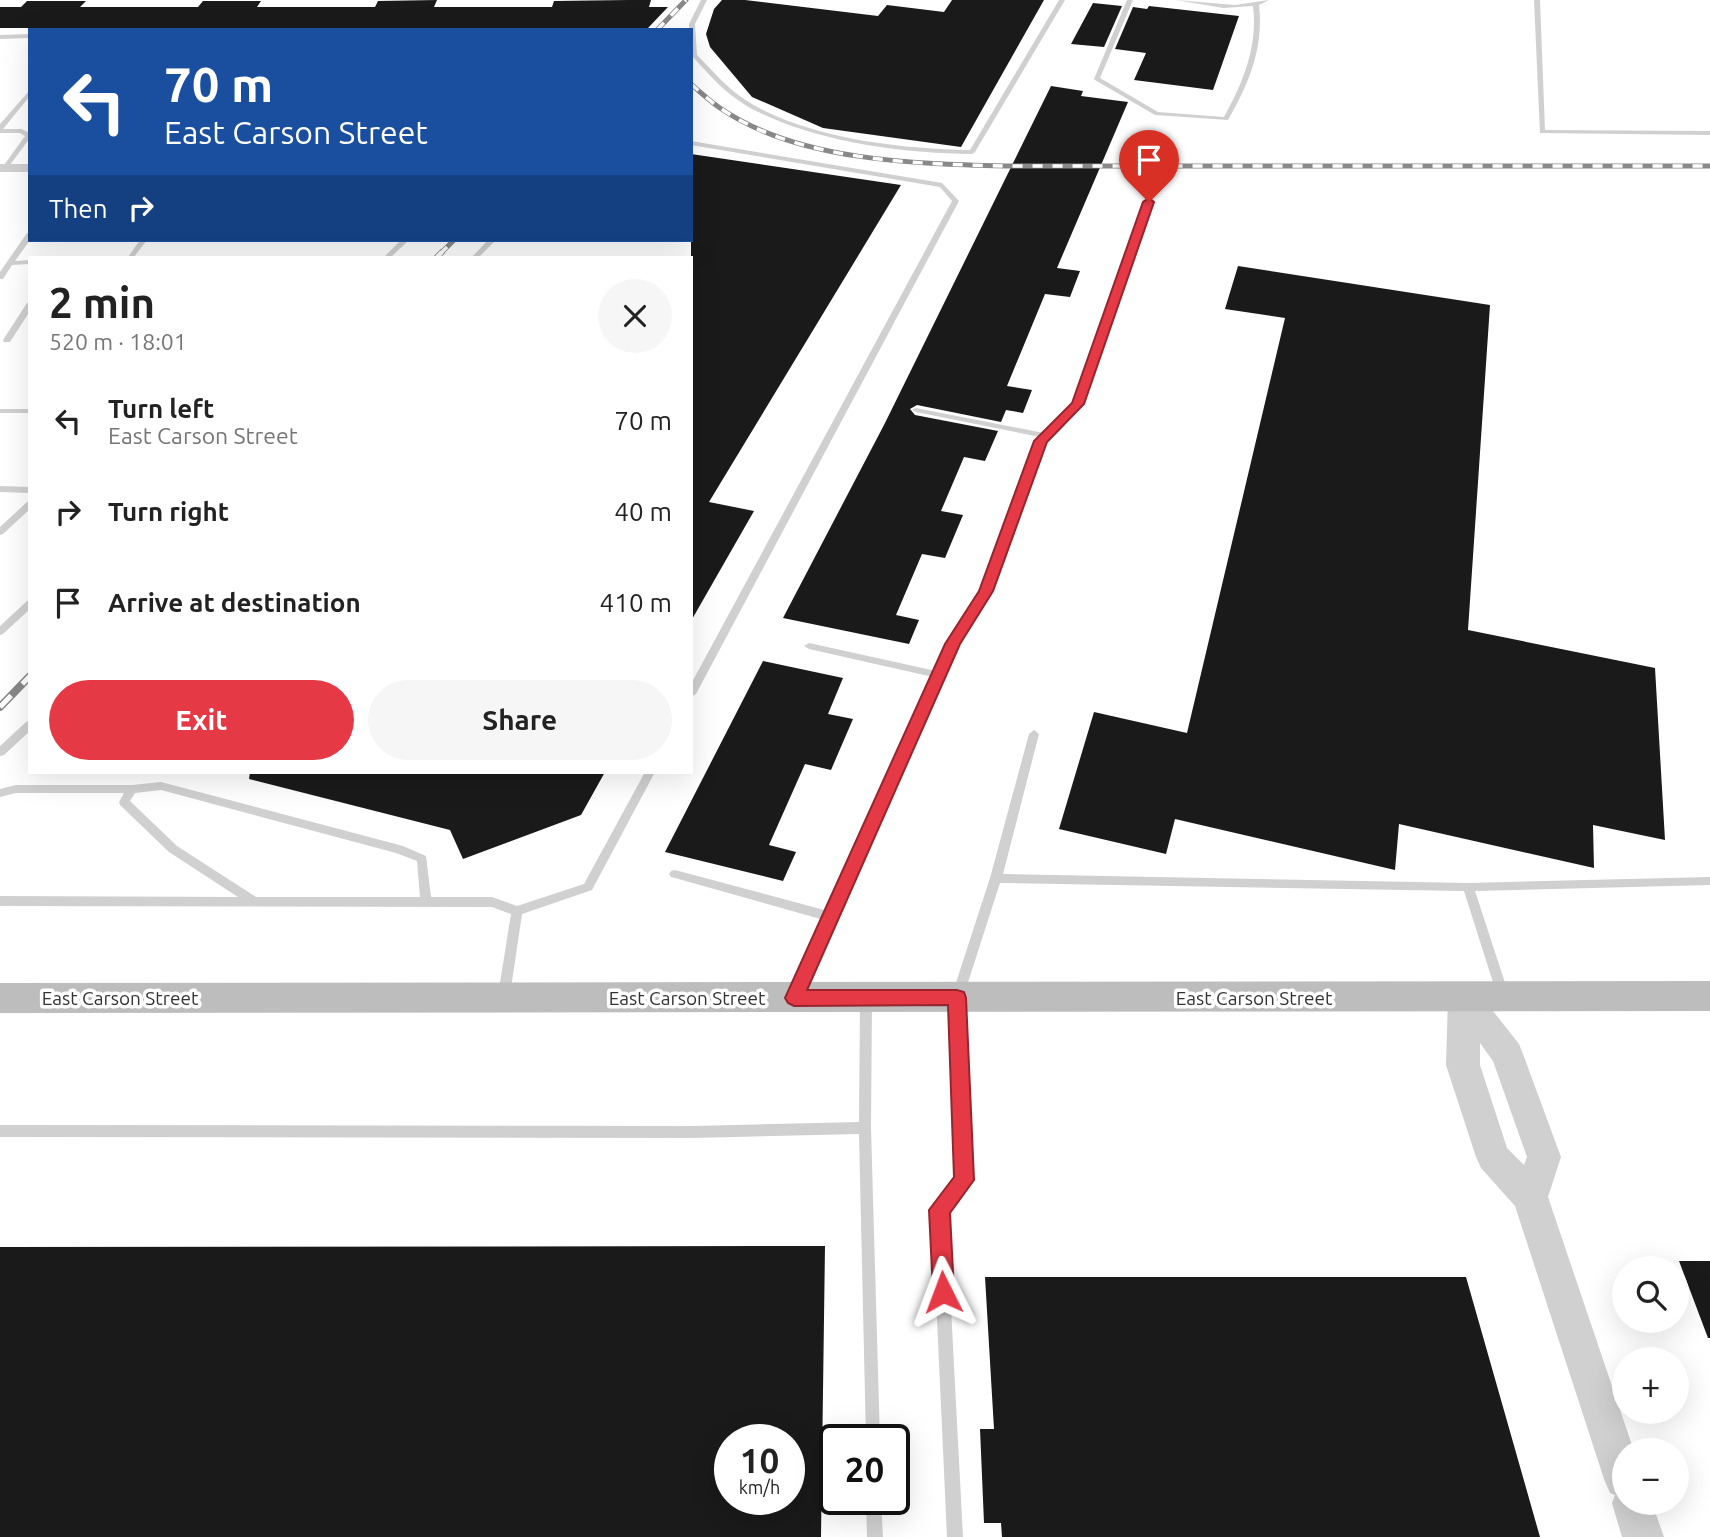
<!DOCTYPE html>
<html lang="en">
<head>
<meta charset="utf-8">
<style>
  :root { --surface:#fff; --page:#f6f6f6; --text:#222; --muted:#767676; --accent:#e63946 }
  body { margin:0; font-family:Ubuntu,sans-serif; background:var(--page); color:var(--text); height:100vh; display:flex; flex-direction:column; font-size:26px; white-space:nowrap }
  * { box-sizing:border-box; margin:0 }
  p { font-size:23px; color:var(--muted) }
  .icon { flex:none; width:38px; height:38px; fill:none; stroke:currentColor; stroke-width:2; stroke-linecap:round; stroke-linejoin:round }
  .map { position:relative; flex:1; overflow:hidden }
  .sheet { position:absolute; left:28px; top:256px; width:665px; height:518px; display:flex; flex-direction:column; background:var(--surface); border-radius:0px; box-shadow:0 7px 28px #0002 }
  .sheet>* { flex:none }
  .top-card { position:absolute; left:28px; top:28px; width:665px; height:214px; border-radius:0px; box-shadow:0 7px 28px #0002; background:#1a4fa0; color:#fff; overflow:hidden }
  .buttons { position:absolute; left:1612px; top:1256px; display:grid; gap:14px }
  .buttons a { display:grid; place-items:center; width:77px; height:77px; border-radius:50%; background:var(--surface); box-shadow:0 7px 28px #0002; font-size:35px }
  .speed { position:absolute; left:714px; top:1424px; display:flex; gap:14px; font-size:35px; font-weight:700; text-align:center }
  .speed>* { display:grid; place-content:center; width:91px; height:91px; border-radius:50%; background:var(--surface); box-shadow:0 7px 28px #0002; line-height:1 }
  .speed small { font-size:18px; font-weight:400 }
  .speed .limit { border:4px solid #111; border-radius:10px; background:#fff; color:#111 }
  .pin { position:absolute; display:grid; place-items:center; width:60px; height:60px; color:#fff; margin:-72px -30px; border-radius:50% 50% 50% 0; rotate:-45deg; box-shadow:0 0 7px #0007 }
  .pin .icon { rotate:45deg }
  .me { position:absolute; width:77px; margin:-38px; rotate:357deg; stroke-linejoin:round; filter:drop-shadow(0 0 5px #0008) }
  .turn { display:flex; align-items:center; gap:24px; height:147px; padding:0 21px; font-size:32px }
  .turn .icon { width:91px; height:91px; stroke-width:2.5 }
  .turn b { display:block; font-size:49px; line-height:60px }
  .then { display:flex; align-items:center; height:66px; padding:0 21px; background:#0003; gap:14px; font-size:26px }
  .round { display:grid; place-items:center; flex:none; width:74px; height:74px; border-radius:37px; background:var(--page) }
  .overview { display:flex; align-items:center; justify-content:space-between; height:119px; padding:0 21px }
  h1 { font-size:42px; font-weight:700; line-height:52px }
  .action { display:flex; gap:14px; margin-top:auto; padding:14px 21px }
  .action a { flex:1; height:80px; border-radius:42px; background:var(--accent); color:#fff; font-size:28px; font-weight:700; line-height:80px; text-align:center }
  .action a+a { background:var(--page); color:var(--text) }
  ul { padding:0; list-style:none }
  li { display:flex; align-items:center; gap:21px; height:91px; padding:0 21px }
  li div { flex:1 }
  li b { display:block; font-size:26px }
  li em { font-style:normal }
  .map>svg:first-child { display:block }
</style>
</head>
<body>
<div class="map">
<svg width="1710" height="1537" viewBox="0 0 1710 1537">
  <rect width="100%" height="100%" fill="#fff"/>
  <path fill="#1a1a1a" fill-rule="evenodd" d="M 437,0 L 434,7 L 552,7 L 554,1 L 628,0 L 651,0 L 649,7 L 668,7 L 648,28 L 0,28 L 0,7 L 21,7 L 27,1 L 86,1 L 80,7 L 198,7 L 203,1 L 261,1 L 257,7 L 375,7 L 378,1 Z
    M 722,0 L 745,0 L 878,16 L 887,5 L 944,12 L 952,0 L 1044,0 L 961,147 L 823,128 L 752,97 L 710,47 L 706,34 L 714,9 Z
    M 1093,3 L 1122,6 L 1104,47 L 1071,44 Z
    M 1149,6 L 1239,16 L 1213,90 L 1134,80 L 1146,53 L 1115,49 L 1133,7 L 1147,9 Z
    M 1051,86 L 1083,91 L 1081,96 L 1128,102 L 1057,268 L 1080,271 L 1070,297 L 1045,294 L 1007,386 L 1032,390 L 1023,413 L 1006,410 L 1001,422 L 917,405 L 910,409 L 915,415 L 998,431 L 985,461 L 964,457 L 941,511 L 963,515 L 945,558 L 922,554 L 896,615 L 919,620 L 909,644 L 783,618 L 885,423 Z
    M 691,154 L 901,185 L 709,502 L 754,511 L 691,621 Z
    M 1238,266 L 1490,305 L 1468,630 L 1655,668 L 1665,840 L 1593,825 L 1594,868 L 1399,824 L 1395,870 L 1175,819 L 1166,854 L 1059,829 L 1094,712 L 1187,733 L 1285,318 L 1225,309 Z
    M 763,661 L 843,678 L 828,714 L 853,719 L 831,770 L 805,764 L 769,845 L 796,852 L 783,881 L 665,852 Z
    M 250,772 L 605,772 L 581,815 L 463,859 L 450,830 L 249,779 Z
    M 825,1246 L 821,1537 L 0,1537 L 0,1247 ZM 730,1440 L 789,1440 L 789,1500 L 730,1500 Z
    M 1679,1261 L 1710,1261 L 1710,1338 L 1708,1338 Z
    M 985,1277 L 1466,1277 L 1540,1537 L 1002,1537 L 1001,1523 L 984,1523 L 980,1429 L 994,1429 Z"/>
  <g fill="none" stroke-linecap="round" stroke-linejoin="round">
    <path fill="#d0d0d0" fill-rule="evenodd" d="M 701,0 L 707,0 L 695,24 L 697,55 C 712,70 726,87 744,99 C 803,138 901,149 970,150 L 1059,0 L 1065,0 L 975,152 L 972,154 C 907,153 842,145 781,122 C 767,116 751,110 738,100 C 720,88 706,71 691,55 L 691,30 L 689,30 L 689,24 Z
      M 1127,0 L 1133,0 L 1100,78 L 1158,112 L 1224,117 C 1243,82 1258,47 1253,6 L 1223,8 L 1176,0 L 1235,5 L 1269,0 L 1259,5 C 1264,47 1249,84 1228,120 L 1155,115 L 1095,80 L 1094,79 Z
      M 1534,0 L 1540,0 L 1545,130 L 1710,131 L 1710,135 L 1540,133 Z
      M 30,34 L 30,38 L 0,39 L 0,35 Z
      M 30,90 L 30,96 L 3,129 L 21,129 L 30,133 L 30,138 L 7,169 L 3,169 L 2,168 L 25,136 L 20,133 L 0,133 L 0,124 Z
      M 691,141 L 942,183 L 959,201 L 696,694 L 691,697 L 691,684 L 952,201 L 940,187 L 691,145 Z
      M 1147,201 L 1152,202 L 1081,404 L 1045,442 L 991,591 L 958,644 L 802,995 L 800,999 L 796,1000 L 792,999 L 790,995 L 824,920 L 675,878 L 671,877 L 669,874 L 671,871 L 675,870 L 828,911 L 933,677 L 809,649 L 804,646 L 809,643 L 936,671 L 948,644 L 981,591 L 1037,441 L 1040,437 L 916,412 L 912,410 L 916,408 L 1044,433 L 1073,403 Z
      M 27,233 L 30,233 L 30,240 L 15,261 L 30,260 L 30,264 L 12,265 L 3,279 L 0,279 L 0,272 Z
      M 140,240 L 147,240 L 134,257 L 128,257 Z
      M 401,240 L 409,240 L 391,257 L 384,257 Z
      M 488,240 L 496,240 L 479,257 L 472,257 Z
      M 27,303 L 30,303 L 30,311 L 10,342 L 4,342 L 3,340 Z
      M 0,409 L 30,409 L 30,413 L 0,413 Z
      M 0,486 L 30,487 L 30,493 L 0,492 Z
      M 30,501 L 30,509 L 3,534 L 0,535 L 0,527 L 27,502 Z
      M 30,600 L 30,609 L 3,634 L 0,635 L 0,626 L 27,601 Z
      M 30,721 L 30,731 L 4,755 L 0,756 L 0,746 L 26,722 Z
      M 1034,730 L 1039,734 L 1003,874 L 1468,883 L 1710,877 L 1710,885 L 1475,891 L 1509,995 L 1507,999 L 1503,1000 L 1499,999 L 1497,995 L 1464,891 L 1000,883 L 963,998 L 971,1180 L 946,1212 L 963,1537 L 947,1537 L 932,1210 L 957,1178 L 951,998 L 990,878 L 1029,734 Z
      M 645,772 L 655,772 L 592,890 L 522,914 L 510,995 L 508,999 L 504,1000 L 500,999 L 498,995 L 511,914 L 492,907 L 0,906 L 0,896 L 238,897 L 169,852 L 120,805 L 119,802 L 124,793 L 16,793 L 0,797 L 0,789 L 16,785 L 132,785 L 161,782 L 403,846 L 426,856 L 431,897 L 492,897 L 517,906 L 584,884 ZM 161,790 L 396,853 L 417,861 L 420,897 L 256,897 L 177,846 L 130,801 L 135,793 Z
      M 866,996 L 870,997 L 872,1001 L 871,1128 L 880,1440 L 866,1440 L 859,1134 L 693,1138 L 0,1137 L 0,1125 L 693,1126 L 859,1122 L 860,1001 L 862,997 Z
      M 866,1500 L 881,1500 L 883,1537 L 867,1537 Z"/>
    <path fill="#d0d0d0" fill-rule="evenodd" d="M 0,164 L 30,164 L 30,172 L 0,172 Z"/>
    <path fill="#d0d0d0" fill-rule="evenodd" d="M 1464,984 L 1475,988 L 1519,1044 L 1523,1054 L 1561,1157 L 1548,1197 L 1634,1451 L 1624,1451 L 1624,1503 L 1652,1503 L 1664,1537 L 1622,1537 L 1612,1503 L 1615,1495 L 1610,1493 L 1604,1479 L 1515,1206 L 1481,1168 L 1476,1157 L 1446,1065 L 1448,998 L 1453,988 ZM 1480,1043 L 1493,1061 L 1527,1157 L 1524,1165 L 1507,1148 L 1480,1065 Z"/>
    <path fill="#bdbdbd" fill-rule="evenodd" d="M 1710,981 L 1710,1011 L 0,1013 L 0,983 Z"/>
    <defs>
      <path id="rail-far2" d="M 657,30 L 686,0
        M 691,84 C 700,92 710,101 720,108 C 797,161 915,164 1006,166 L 1710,166
        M 440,254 L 454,240"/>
      <path id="rail-far1" d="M 437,257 L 442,252"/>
      <path id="rail" d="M 0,707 L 30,676"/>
    </defs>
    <use href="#rail-far2" stroke="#888" stroke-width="5"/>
    <use href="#rail-far1" stroke="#888" stroke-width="6"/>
    <use href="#rail" stroke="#888" stroke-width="8"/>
    <use href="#rail-far2" stroke="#fff" stroke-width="3.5" stroke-dasharray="10" stroke-linecap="butt"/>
    <use href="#rail-far1" stroke="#fff" stroke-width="4.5" stroke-dasharray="12" stroke-linecap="butt"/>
    <use href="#rail" stroke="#fff" stroke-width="5" stroke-dasharray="16" stroke-linecap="butt"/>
  </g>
  <path fill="#e63946" stroke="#96252e" stroke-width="2" d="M 1149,198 L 1154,202 L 1084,404 L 1047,442 L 993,591 L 960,644 L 807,990 L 957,990 L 964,992 L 966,998 L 974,1180 L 950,1213 L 954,1292 L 951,1299 L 943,1302 L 936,1299 L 933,1292 L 929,1210 L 954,1177 L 948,1005 L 794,1006 L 788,1003 L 785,998 L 945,644 L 979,591 L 1034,441 L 1072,403 L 1143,202 Z"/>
  <g text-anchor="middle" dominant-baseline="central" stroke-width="7" stroke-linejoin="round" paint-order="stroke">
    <g font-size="19" fill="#333" stroke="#fff">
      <text x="120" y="998">East Carson Street</text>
      <text x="687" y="998">East Carson Street</text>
      <text x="1254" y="998">East Carson Street</text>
    </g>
  </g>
</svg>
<div class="buttons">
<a><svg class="icon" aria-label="search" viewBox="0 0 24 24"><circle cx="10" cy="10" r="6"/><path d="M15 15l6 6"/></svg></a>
<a>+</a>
<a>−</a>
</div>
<div class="speed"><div>10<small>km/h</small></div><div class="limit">20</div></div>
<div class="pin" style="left:1149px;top:202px;background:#d93025"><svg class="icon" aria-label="arrive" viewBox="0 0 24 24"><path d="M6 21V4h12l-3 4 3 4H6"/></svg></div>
<svg class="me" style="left:943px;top:1292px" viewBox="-20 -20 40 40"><path d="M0-17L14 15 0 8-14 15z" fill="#e63946" stroke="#fff" stroke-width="4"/></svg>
<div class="top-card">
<div class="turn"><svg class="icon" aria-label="left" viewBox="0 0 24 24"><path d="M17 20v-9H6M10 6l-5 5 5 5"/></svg><div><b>70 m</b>East Carson Street</div></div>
<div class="then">Then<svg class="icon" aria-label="right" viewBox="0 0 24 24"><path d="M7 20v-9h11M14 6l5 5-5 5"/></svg></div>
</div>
<section class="sheet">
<div class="overview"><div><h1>2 min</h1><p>520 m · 18:01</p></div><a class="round"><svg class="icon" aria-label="close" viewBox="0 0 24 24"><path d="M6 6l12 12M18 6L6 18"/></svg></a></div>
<ul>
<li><svg class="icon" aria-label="left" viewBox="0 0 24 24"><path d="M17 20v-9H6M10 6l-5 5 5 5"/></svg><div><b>Turn left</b><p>East Carson Street</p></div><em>70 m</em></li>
<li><svg class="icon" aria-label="right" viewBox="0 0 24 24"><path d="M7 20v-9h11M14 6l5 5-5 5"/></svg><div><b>Turn right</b></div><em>40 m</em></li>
<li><svg class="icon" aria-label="arrive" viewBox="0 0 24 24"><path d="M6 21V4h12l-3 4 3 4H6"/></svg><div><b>Arrive at destination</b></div><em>410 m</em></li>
</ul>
<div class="action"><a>Exit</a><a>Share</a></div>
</section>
</div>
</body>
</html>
